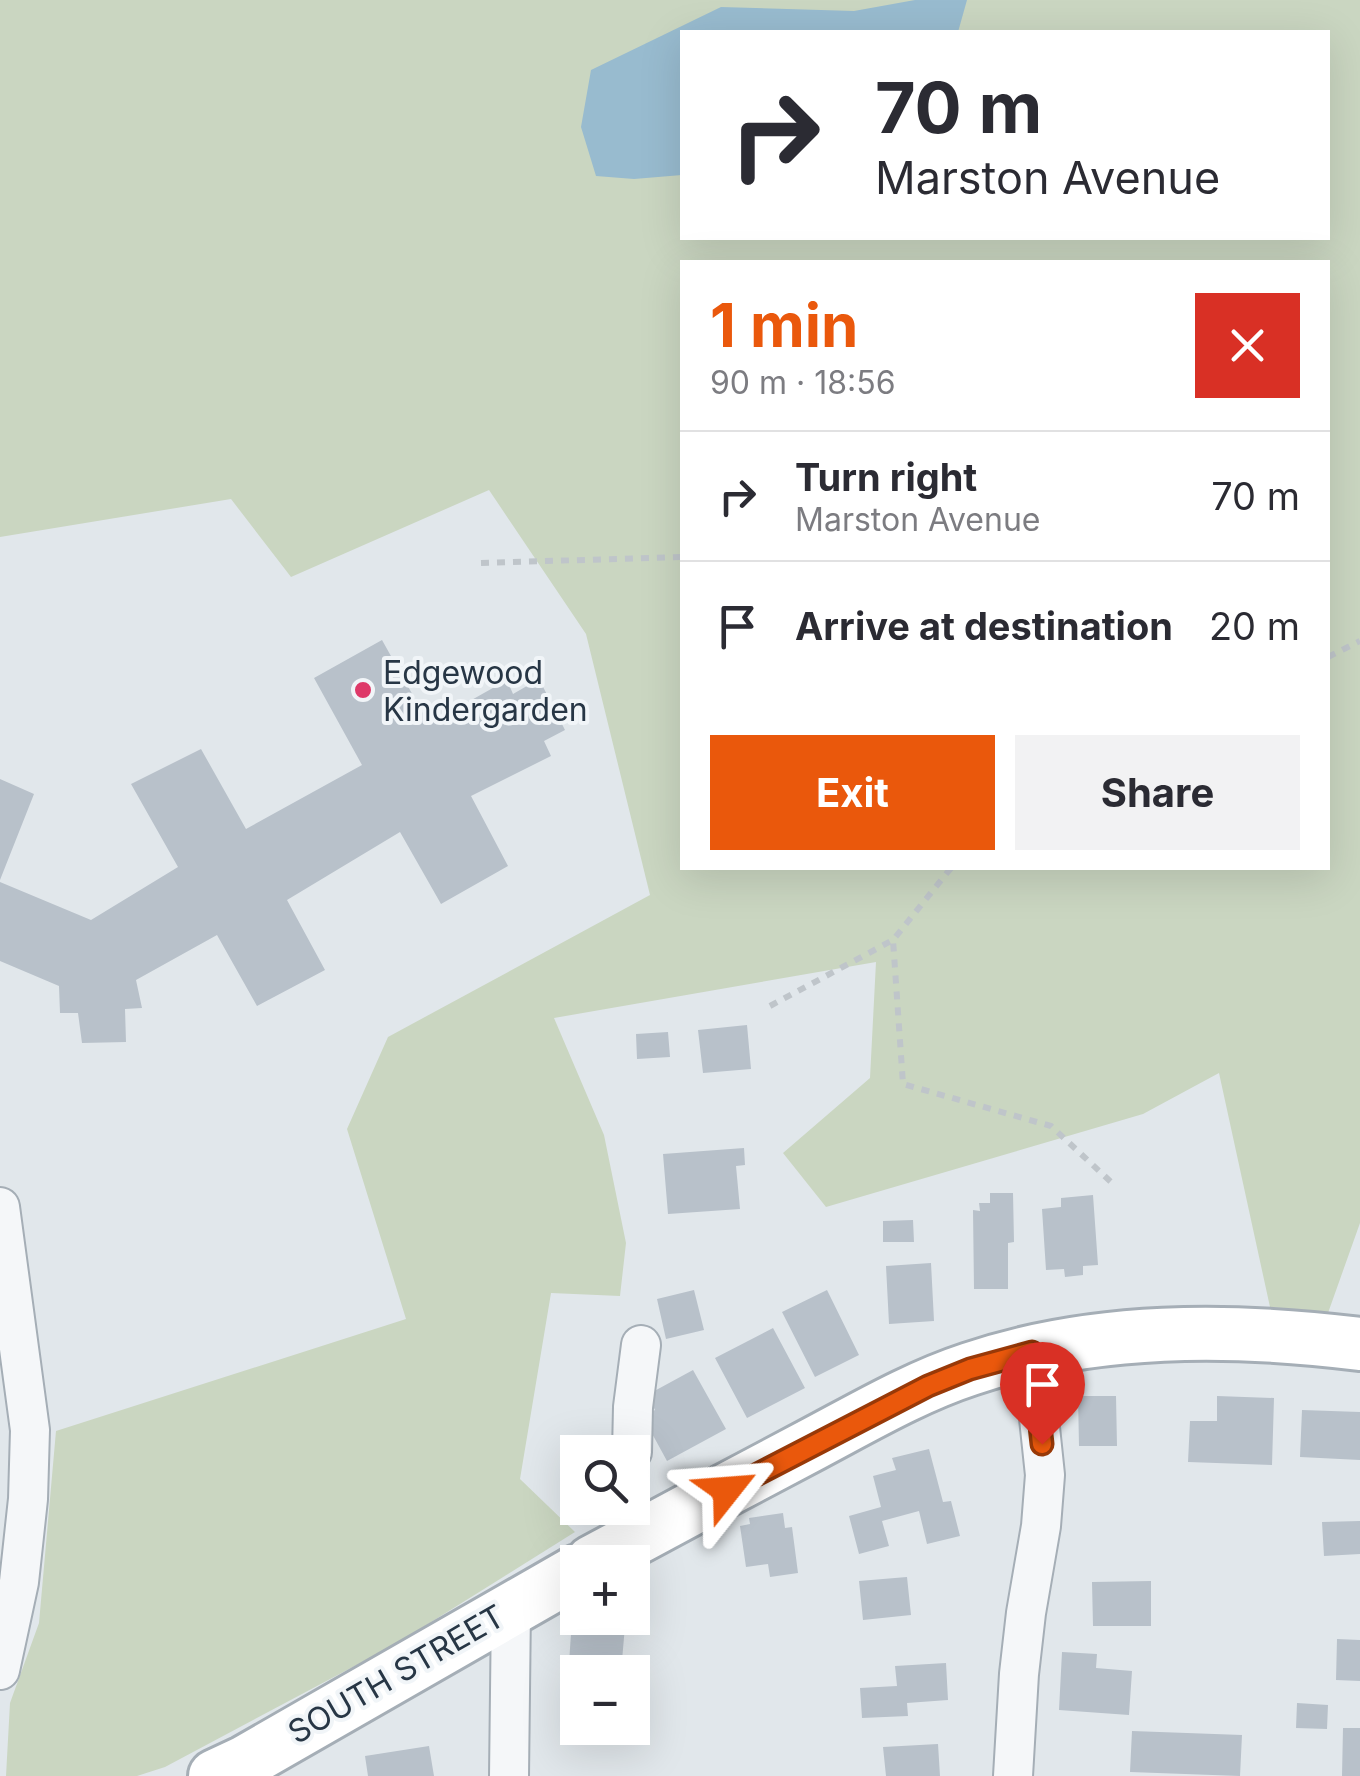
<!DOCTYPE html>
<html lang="en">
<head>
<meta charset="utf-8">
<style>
  :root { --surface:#fff; --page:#f2f2f3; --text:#2b2b33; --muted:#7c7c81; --line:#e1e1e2; --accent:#ea580c }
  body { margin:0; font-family:Inter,sans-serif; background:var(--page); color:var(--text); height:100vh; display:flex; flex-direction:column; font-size:38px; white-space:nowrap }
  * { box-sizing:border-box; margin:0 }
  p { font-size:32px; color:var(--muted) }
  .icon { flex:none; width:55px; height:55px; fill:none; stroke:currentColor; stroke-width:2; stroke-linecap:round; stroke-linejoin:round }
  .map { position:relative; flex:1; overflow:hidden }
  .panel { position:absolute; left:680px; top:260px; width:650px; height:610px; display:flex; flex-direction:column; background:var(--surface); border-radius:0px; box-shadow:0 10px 40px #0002 }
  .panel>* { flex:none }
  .top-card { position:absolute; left:680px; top:30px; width:650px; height:210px; border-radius:0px; box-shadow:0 10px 40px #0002; background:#fff; color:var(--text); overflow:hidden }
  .buttons { position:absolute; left:560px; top:1435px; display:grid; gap:20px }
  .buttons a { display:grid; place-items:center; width:90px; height:90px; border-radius:0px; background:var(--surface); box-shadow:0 10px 40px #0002; font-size:50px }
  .pin { position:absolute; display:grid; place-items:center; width:85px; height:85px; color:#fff; margin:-102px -42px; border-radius:50% 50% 50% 0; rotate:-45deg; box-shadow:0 0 10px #0007 }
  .pin .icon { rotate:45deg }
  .me { position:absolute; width:110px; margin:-55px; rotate:62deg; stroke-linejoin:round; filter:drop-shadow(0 0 8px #0008) }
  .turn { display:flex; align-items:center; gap:35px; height:210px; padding:0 30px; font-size:45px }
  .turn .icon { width:130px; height:130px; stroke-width:2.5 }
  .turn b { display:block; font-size:70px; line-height:85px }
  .round { display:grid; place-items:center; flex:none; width:105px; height:105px; border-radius:0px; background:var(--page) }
  .summary { display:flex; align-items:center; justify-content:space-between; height:170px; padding:0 30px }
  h1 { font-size:60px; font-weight:700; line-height:75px; color:var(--accent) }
  .primary-button { display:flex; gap:20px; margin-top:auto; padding:20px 30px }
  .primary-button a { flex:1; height:115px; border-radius:0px; background:var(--accent); color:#fff; font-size:40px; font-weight:700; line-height:115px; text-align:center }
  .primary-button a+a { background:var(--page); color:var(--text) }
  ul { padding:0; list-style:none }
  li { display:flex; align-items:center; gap:30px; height:130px; padding:0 30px; border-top:2px solid var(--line) }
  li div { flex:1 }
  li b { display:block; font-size:38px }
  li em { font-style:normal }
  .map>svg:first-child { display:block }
</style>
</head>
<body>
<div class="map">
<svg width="1360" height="1776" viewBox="0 0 1360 1776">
  <rect width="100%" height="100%" fill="#e1e7eb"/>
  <path fill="#cad6c1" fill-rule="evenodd" d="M 0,0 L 1360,0 L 1360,1223 L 1328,1313 L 1270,1307 L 1219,1073 L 1143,1114 L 826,1207 L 783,1153 L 870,1078 L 876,962 L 554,1018 L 604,1135 L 626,1243 L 620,1296 L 551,1293 L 520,1479 L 575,1532 L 396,1644 L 165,1767 L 137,1776 L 6,1776 L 10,1703 L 39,1623 L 56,1431 L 406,1319 L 347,1129 L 388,1037 L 650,895 L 586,634 L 489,490 L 291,577 L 231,499 L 0,537 ZM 682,32 L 1328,32 L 1328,238 L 682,238 ZM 682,262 L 1328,262 L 1328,868 L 682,868 Z"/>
  <path fill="#98bbcf" d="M 915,0 L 967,0 L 958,32 L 682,32 L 682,175 L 634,179 L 596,176 L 581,127 L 591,70 L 721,7 L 854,11 Z"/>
  <path fill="#b8c1ca" d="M 382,640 L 429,724 L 507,680 L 513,694 L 539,679 L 565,730 L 544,741 L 551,756 L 471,796 L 508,866 L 441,904 L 400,832 L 287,900 L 325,970 L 257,1006 L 217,935 L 136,980 L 142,1008 L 125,1009 L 126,1042 L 82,1043 L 78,1013 L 60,1013 L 59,986 L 0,961 L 0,882 L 91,920 L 178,867 L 131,784 L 201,749 L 246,829 L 362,765 L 314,678 Z
    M 0,779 L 34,794 L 0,880 Z
    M 747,1025 L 751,1069 L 703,1073 L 698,1030 Z
    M 668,1032 L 670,1057 L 637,1059 L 636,1034 Z
    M 744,1148 L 745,1165 L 736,1166 L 740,1209 L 668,1214 L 663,1154 Z
    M 990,1193 L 1013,1193 L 1014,1242 L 1008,1243 L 1008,1289 L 974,1289 L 973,1210 L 980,1211 L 979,1203 L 990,1203 Z
    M 1093,1195 L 1098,1265 L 1083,1266 L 1083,1275 L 1065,1277 L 1064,1269 L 1046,1270 L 1042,1209 L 1061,1207 L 1061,1198 Z
    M 913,1220 L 914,1242 L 883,1242 L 883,1221 Z
    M 931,1263 L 934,1321 L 889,1324 L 886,1266 Z
    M 694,1290 L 704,1330 L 666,1339 L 657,1299 Z
    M 827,1290 L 859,1355 L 815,1377 L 782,1312 Z
    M 773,1328 L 805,1388 L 747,1418 L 715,1358 Z
    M 693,1370 L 726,1429 L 667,1461 L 643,1417 L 655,1410 L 647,1395 Z
    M 1078,1396 L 1116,1396 L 1117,1446 L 1079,1446 Z
    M 1217,1396 L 1274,1398 L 1272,1465 L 1188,1462 L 1190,1421 L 1217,1421 Z
    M 1302,1410 L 1360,1412 L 1360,1460 L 1300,1457 Z
    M 929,1449 L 943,1502 L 951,1501 L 960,1536 L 927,1544 L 919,1511 L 882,1521 L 889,1546 L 859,1554 L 849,1516 L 881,1507 L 873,1476 L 896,1470 L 892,1458 Z
    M 783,1513 L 785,1528 L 792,1527 L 798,1573 L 770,1577 L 768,1564 L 746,1567 L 740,1526 L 750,1524 L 749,1518 Z
    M 1360,1521 L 1360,1554 L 1324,1556 L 1322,1522 Z
    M 907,1577 L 911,1615 L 863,1620 L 859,1581 Z
    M 1151,1581 L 1151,1626 L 1093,1626 L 1092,1582 Z
    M 590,1623 L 625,1626 L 621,1672 L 578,1672 L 578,1678 L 568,1677 L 571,1634 L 589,1635 Z
    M 1337,1639 L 1360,1640 L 1360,1681 L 1336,1680 Z
    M 1062,1652 L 1097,1654 L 1096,1668 L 1132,1671 L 1129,1715 L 1059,1710 Z
    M 946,1663 L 948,1700 L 907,1703 L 908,1716 L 862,1718 L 860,1688 L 897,1686 L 895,1666 Z
    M 1297,1703 L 1328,1705 L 1327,1729 L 1296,1728 Z
    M 1343,1728 L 1360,1728 L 1360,1776 L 1342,1776 Z
    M 1132,1731 L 1242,1735 L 1240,1776 L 1130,1772 Z
    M 938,1744 L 940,1776 L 886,1776 L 883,1747 Z
    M 429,1746 L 434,1776 L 368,1776 L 365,1756 Z"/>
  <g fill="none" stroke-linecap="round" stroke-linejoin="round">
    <defs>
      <path id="street" d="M 0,1207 L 30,1430 L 28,1499 L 19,1582 L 0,1670
        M 632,1452 L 633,1407 L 641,1345
        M 509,1776 L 511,1607
        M 1013,1776 L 1019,1674 L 1026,1613 L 1041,1526 L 1045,1475 L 1032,1352"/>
      <path id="secondary" d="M 592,1562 C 666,1522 739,1483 813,1444 C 864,1417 915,1387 970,1369 C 1094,1327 1231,1328 1360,1344
        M 215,1776 L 245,1762 L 578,1571"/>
    </defs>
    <use href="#street" stroke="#a5aeb6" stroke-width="42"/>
    <use href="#secondary" stroke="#a5aeb6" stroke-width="58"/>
    <path stroke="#bfc5ca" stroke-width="6" stroke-dasharray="8 8" stroke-linecap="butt" d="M 481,563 L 682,557
      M 1328,657 L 1360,641
      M 951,868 L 893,940 L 903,1084 L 1051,1126 L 1111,1182
      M 770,1006 L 893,940"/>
    <use href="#street" stroke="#f5f7f9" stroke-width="38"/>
    <use href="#secondary" stroke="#fff" stroke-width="52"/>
  </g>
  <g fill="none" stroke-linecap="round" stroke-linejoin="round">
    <defs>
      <path id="route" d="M 727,1490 L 928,1386 L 970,1369 L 1032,1352 L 1042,1444"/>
    </defs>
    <use href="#route" stroke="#983908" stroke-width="25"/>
    <use href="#route" stroke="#ea580c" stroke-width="18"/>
  </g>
  <circle fill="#de3969" stroke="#f1f5f8" stroke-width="4" cx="363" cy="690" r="10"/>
  <g text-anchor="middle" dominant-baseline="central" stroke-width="8" stroke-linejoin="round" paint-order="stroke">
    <g font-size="32" fill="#273645" stroke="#f1f5f8" text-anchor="start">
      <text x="383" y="672">Edgewood<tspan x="383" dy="37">Kindergarden</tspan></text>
    </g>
    <g font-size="32" fill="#273645" stroke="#f1f5f8">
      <text transform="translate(396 1674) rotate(-30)">SOUTH STREET</text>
    </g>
  </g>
</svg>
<div class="buttons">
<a><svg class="icon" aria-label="search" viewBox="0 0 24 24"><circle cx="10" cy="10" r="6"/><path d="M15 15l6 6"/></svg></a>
<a>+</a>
<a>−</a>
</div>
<div class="pin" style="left:1042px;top:1444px;background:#d93025"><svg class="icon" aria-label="arrive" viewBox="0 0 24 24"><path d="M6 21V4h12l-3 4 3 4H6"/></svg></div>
<svg class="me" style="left:727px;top:1490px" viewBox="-20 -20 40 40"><path d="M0-17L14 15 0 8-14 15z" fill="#ea580c" stroke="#fff" stroke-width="4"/></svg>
<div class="top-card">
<div class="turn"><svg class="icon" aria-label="right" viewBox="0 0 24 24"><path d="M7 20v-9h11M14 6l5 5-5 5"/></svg><div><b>70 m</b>Marston Avenue</div></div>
</div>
<section class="panel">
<div class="summary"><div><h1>1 min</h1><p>90 m · 18:56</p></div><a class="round" style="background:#d93025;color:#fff"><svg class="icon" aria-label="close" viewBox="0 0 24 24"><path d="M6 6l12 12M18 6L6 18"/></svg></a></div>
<ul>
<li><svg class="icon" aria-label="right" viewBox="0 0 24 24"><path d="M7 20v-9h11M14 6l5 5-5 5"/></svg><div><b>Turn right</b><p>Marston Avenue</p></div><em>70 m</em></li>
<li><svg class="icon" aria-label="arrive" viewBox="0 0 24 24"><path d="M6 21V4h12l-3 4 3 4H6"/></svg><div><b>Arrive at destination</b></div><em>20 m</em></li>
</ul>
<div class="primary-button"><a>Exit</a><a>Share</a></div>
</section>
</div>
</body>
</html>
